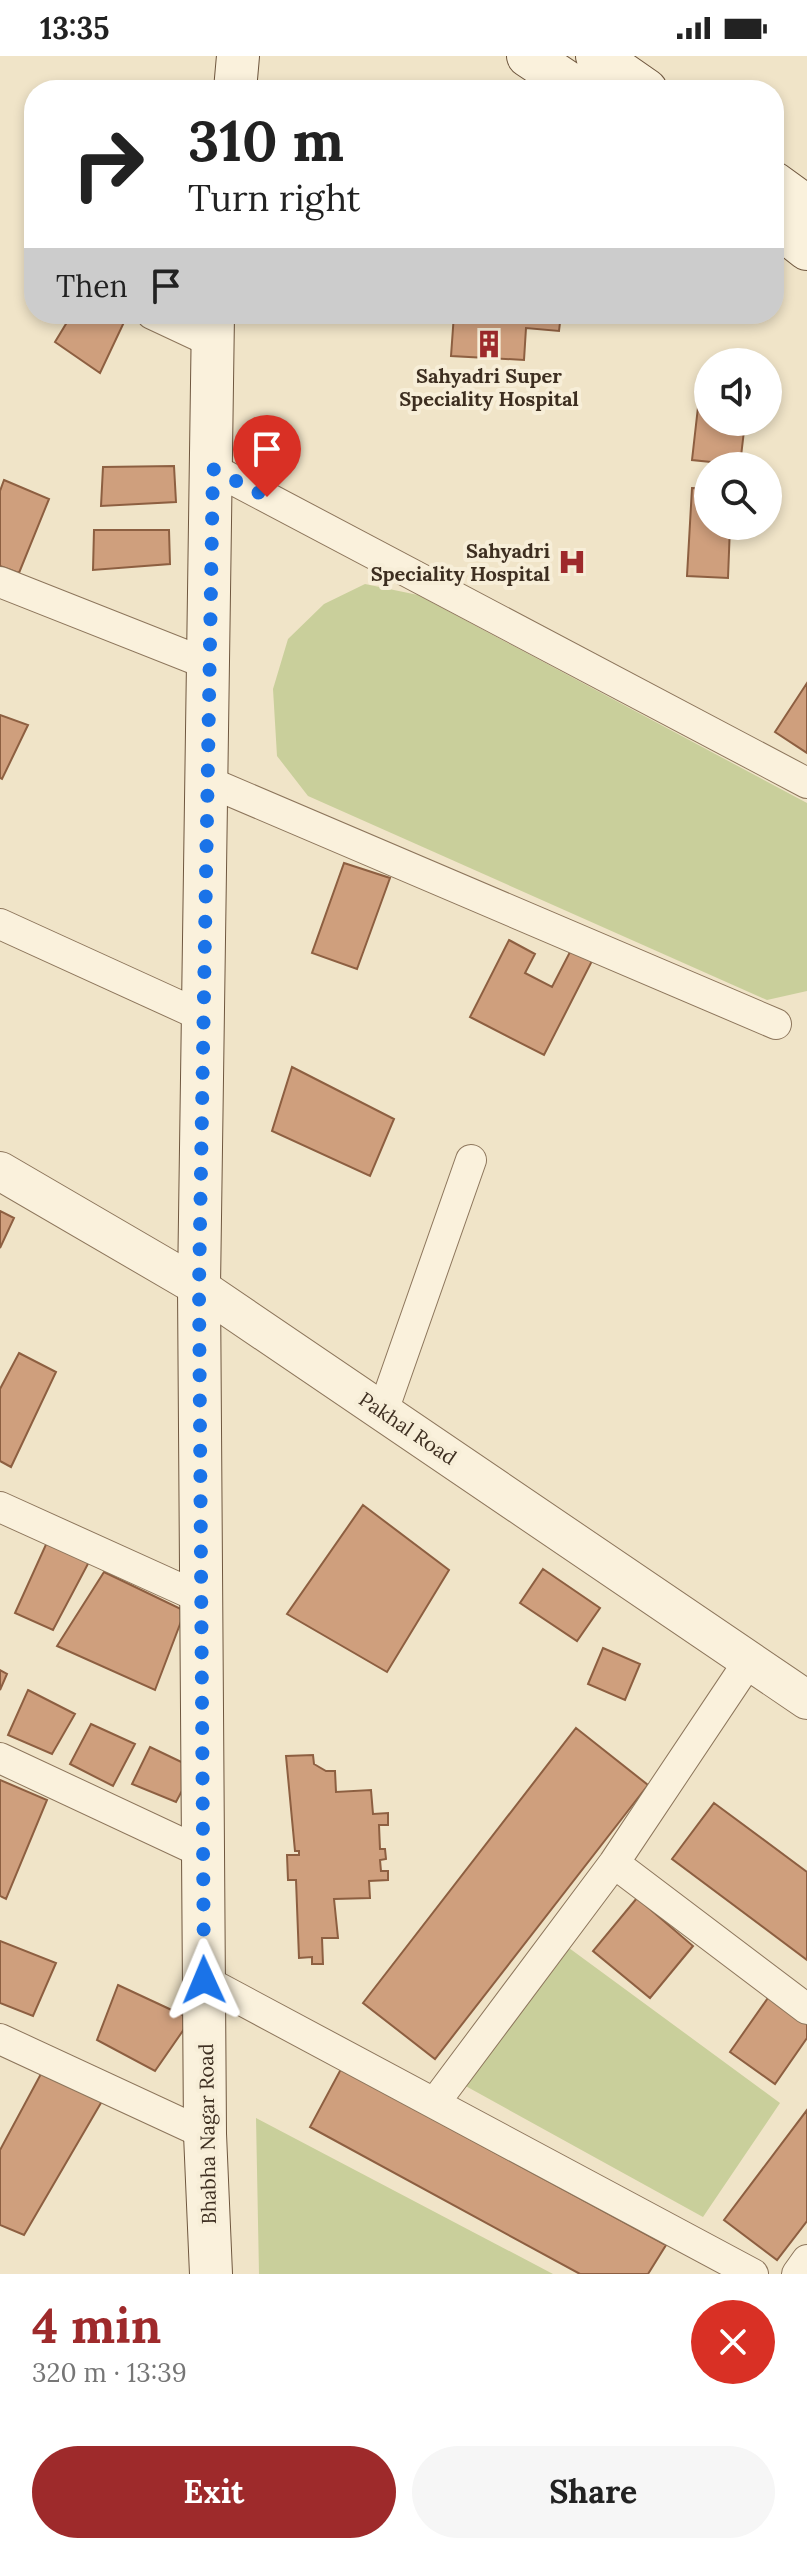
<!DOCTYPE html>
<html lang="en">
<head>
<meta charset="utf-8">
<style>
  :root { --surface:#fff; --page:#f6f6f6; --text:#222; --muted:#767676; --accent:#9e2a2b }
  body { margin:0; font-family:Lora,serif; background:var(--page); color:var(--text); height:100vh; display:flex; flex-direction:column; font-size:30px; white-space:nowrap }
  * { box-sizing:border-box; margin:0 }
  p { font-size:26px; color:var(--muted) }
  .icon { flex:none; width:44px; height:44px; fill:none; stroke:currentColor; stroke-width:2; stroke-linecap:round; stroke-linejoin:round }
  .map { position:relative; height:2218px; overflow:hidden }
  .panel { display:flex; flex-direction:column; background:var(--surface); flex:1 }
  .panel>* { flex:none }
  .guide { position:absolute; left:24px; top:24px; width:760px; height:244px; border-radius:32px; box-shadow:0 4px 12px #0003; background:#fff; color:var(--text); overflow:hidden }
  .tools { position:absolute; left:694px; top:292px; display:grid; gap:16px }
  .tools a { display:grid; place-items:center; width:88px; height:88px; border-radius:50%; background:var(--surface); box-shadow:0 4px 12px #0003; font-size:40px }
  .pin { position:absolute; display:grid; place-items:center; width:68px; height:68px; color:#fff; margin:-82px -34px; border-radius:50% 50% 50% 0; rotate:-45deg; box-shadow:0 0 8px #0007 }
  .pin .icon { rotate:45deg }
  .me { position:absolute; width:88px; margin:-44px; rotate:359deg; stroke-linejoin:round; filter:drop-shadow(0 0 6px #0008) }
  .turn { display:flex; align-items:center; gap:28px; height:168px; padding:0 32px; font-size:36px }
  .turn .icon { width:104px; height:104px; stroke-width:2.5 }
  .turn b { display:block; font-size:56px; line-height:68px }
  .then { display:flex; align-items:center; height:76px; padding:0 32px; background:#0003; gap:16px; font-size:30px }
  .round { display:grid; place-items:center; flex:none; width:84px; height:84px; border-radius:42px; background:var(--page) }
  .headline { display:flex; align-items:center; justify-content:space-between; height:136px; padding:0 32px }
  h1 { font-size:48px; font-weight:800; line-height:60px; color:var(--accent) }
  .cta { display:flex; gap:16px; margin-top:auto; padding:16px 32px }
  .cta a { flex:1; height:92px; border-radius:48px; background:var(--accent); color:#fff; font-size:32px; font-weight:800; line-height:92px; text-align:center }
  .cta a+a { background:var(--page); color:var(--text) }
  .status { display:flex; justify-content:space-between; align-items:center; height:56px; padding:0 40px; background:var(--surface); direction:ltr }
  .status svg { height:22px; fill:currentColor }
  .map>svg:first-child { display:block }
</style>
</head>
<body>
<div class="status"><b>13:35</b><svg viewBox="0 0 49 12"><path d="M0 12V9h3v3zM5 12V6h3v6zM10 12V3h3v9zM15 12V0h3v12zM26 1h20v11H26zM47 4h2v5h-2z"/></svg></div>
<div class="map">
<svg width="807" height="2218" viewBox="0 0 807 2218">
  <rect width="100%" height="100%" fill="#f0e4c8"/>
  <path fill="#c9cf9b" d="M 365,528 L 418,539 L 807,747 L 807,935 L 767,944 L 308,740 L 277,700 L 273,633 L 288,583 L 324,548 Z
    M 569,1892 L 780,2047 L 703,2161 L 462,2028 Z
    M 256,2062 L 553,2218 L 259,2218 Z"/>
  <path fill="#cf9f7d" stroke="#8d5f41" stroke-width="2" d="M 72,258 L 118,258 L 126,262 L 100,317 L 55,286 Z
    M 454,258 L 561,258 L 559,275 L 526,272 L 524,304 L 451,300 Z
    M 588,258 L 694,258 L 693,267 Z
    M 702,316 L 708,317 L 708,366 L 745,366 L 740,409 L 692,404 Z
    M 174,410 L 176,446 L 101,450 L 103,411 Z
    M 4,424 L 49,443 L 19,517 L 0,510 L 0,435 Z
    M 692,432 L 708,433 L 708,470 L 730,470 L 728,522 L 687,520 Z
    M 94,474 L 169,474 L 170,508 L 93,514 Z
    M 807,627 L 807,697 L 775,676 Z
    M 0,659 L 28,669 L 2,723 L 0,722 Z
    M 344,807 L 390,822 L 357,913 L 312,897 Z
    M 509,884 L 535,898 L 525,917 L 552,931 L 571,894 L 592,905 L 544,999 L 470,961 Z
    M 292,1011 L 394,1063 L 370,1120 L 272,1075 Z
    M 0,1155 L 14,1162 L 0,1192 Z
    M 19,1297 L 56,1316 L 11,1411 L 0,1405 L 0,1333 Z
    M 363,1449 L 449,1514 L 387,1616 L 287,1558 Z
    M 48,1484 L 90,1504 L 53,1574 L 15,1557 Z
    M 543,1513 L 600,1552 L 577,1585 L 520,1547 Z
    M 104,1516 L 185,1555 L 155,1634 L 57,1590 Z
    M 603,1592 L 640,1608 L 625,1644 L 588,1628 Z
    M 0,1614 L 7,1618 L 0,1634 Z
    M 28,1634 L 75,1658 L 52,1698 L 8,1679 Z
    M 91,1668 L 135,1688 L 113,1730 L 70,1708 Z
    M 576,1672 L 648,1729 L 435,2003 L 363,1947 Z
    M 150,1691 L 194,1712 L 176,1746 L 132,1728 Z
    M 313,1699 L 314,1708 L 326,1715 L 335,1715 L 336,1736 L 371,1734 L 373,1758 L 388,1757 L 388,1769 L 379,1769 L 380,1793 L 385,1793 L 386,1803 L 380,1804 L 381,1815 L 388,1815 L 388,1824 L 369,1825 L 370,1842 L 334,1843 L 338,1882 L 322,1882 L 323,1908 L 312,1908 L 312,1901 L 299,1902 L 296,1824 L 288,1824 L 287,1799 L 299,1799 L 299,1795 L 295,1795 L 286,1700 Z
    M 0,1724 L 47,1744 L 6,1843 L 0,1840 Z
    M 714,1747 L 807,1816 L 807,1904 L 672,1803 Z
    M 637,1842 L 693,1890 L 650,1942 L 593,1895 Z
    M 0,1885 L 56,1907 L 33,1960 L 0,1947 Z
    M 118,1929 L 191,1963 L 155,2015 L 97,1984 Z
    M 770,1939 L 807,1965 L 807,1982 L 775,2028 L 730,1996 Z
    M 341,2013 L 666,2189 L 648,2218 L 580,2218 L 310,2071 Z
    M 42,2016 L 105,2040 L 24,2179 L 0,2169 L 0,2094 Z
    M 807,2054 L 807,2165 L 777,2204 L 724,2164 Z"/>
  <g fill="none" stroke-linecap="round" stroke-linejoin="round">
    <defs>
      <path id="minor" d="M 152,258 L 216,288
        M 213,413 L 807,727
        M 0,526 L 210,609
        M 209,726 L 776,968
        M 0,868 L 204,961
        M 383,1355 L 471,1104
        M 0,1451 L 201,1542
        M 0,1702 L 203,1797
        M 614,1807 L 807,1953
        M 204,1924 L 753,2218
        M 0,1983 L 205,2078
        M 436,2045 L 614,1807 L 749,1605
        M 797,2218 L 807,2204"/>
      <path id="tertiary" d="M 0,1115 L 199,1231 L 807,1644"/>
      <path id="secondary" d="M 528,0 L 579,34
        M 597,0 L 646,34
        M 235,34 L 238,0
        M 774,127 L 807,151
        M 774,167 L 807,193
        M 211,2218 L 205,2078 L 199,1231 L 213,258"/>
    </defs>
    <use href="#minor" stroke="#8d765c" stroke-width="32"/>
    <use href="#tertiary" stroke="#8d765c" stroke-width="40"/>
    <use href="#secondary" stroke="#6f573f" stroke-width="44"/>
    <use href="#minor" stroke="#faf1dc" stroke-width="30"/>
    <use href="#tertiary" stroke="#faf1dc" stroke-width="38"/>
    <use href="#secondary" stroke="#faf1dc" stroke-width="42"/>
  </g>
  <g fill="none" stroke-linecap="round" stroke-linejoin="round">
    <path stroke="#1a73e8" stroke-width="14" stroke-dasharray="0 25.2" d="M 204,1924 L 199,1231 L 213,413 L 267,441"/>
  </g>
  <defs>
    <symbol id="building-bare" viewBox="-9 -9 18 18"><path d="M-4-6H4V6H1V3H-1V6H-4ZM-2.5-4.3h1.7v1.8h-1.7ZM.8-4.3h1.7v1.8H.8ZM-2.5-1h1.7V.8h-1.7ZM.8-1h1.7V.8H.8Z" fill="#9e2a2b" stroke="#f7eed8" stroke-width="2.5" paint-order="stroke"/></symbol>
    <symbol id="hospital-bare" viewBox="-9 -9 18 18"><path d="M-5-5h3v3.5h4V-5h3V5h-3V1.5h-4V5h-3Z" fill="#9e2a2b" stroke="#f7eed8" stroke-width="2.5" paint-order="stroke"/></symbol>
  </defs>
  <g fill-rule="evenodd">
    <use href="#building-bare" x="469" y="268" width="40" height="40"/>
    <use href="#hospital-bare" x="552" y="486" width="40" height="40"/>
  </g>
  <g text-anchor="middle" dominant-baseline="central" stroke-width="8" stroke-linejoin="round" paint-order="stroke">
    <g font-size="20" font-weight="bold" fill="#3d2e20" stroke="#f7eed8">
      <text x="489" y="319">Sahyadri Super<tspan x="489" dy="23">Speciality Hospital</tspan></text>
      <text x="550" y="494" text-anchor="end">Sahyadri<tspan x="550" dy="23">Speciality Hospital</tspan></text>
    </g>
    <g font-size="20" fill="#3d2e20" stroke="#f7eed8">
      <text transform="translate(408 1372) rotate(34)">Pakhal Road</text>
      <text transform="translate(207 2078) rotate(-91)">Bhabha Nagar Road</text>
    </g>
  </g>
</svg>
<div class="tools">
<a><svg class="icon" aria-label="sound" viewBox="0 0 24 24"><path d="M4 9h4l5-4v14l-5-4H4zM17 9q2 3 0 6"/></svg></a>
<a><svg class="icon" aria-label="search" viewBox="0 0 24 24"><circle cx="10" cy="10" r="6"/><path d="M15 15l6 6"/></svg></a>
</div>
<div class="pin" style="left:267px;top:441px;background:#d93025"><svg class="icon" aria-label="arrive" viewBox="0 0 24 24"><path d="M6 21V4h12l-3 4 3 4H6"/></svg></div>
<svg class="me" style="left:204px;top:1924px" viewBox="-20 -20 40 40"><path d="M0-17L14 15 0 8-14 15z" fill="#1a73e8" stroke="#fff" stroke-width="4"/></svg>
<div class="guide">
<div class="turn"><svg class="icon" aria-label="right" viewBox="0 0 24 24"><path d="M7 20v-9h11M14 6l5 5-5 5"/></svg><div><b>310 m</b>Turn right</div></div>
<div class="then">Then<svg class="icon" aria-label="arrive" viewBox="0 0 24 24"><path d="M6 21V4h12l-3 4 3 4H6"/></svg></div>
</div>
</div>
<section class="panel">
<div class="headline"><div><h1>4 min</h1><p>320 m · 13:39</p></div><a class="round" style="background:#d93025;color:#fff"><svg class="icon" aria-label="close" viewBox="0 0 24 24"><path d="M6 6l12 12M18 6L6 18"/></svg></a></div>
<div class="cta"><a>Exit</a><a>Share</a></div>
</section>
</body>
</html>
